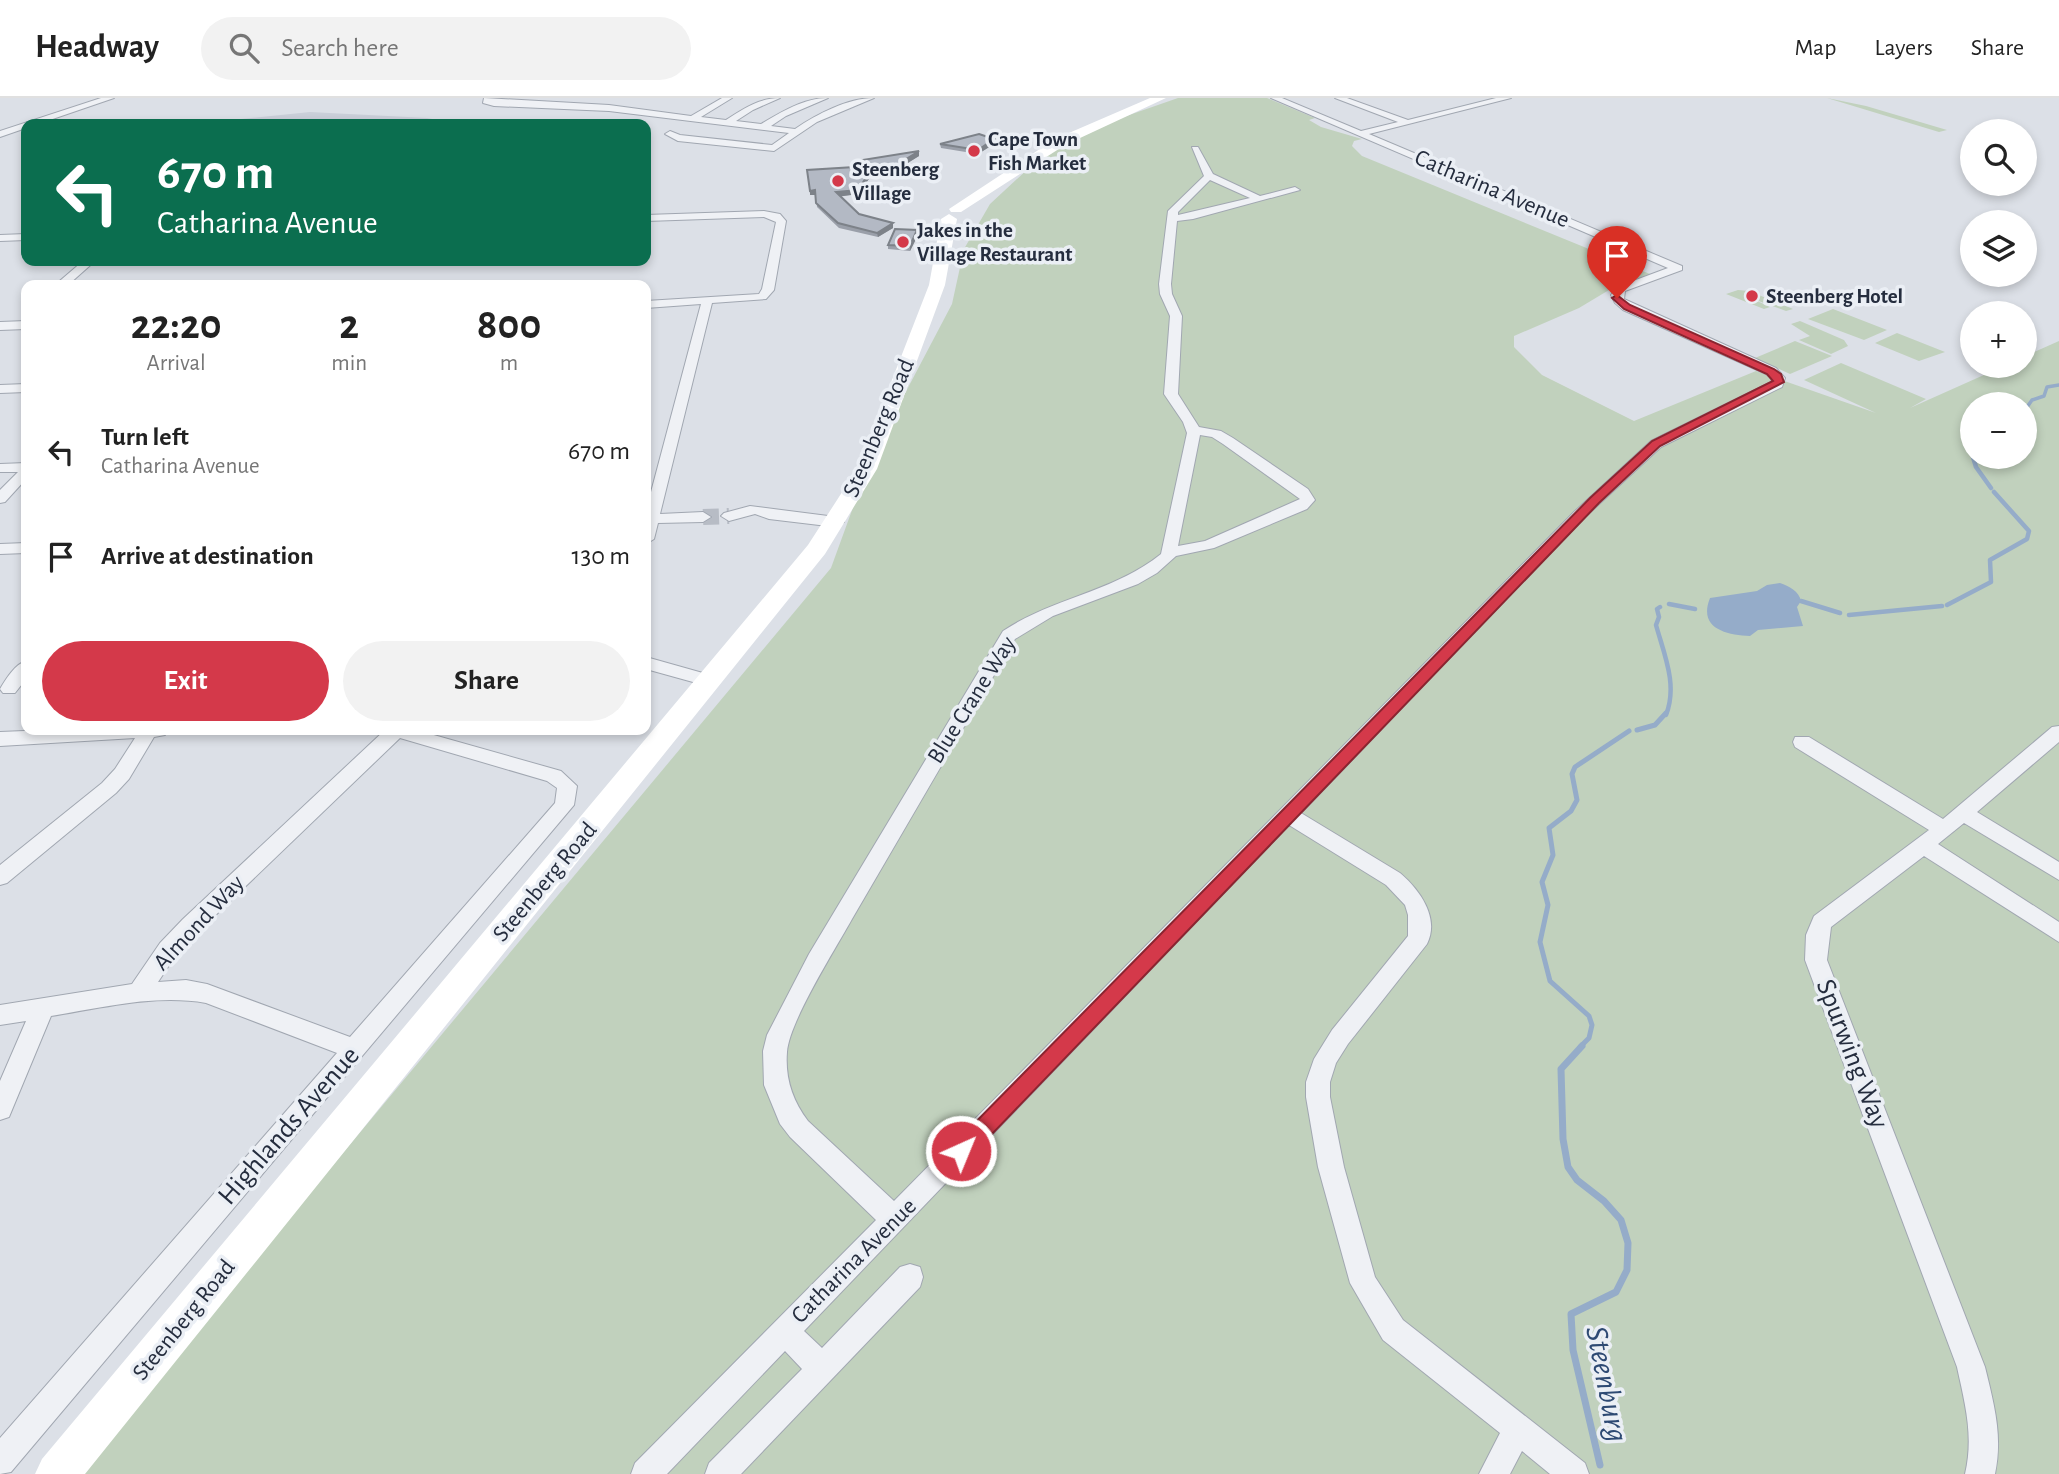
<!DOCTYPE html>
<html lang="en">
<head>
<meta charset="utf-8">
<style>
  :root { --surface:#fff; --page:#f2f2f2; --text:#222; --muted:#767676; --line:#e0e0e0; --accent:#d4394a }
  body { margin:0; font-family:"Alegreya Sans",sans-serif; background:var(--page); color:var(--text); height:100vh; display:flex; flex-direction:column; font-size:26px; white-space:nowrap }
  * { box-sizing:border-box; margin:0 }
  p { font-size:23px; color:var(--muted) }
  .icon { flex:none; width:38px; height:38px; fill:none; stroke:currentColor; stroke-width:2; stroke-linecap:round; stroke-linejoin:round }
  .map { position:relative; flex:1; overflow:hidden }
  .side { position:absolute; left:21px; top:182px; width:630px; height:455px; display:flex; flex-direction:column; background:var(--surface); border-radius:14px; box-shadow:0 4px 10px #0003 }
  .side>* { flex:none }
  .guide { position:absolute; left:21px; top:21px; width:630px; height:147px; border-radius:14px; box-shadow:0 4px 10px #0003; background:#0b6e4f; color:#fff; overflow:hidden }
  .buttons { position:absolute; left:1960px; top:21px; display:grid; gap:14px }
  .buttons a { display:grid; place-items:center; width:77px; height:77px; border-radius:50%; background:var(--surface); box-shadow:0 4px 10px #0003; font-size:35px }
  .pin { position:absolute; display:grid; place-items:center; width:60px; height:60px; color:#fff; margin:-72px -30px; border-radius:50% 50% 50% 0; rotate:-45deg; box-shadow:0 0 7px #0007 }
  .pin .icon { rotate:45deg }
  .me { position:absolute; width:77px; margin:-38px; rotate:44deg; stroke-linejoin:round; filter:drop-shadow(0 0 5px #0008) }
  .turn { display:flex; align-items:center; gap:24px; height:147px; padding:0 21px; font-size:32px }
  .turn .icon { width:91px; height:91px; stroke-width:2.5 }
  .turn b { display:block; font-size:49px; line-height:60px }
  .eta { display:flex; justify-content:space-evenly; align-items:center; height:119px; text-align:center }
  .eta b { font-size:42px; font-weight:700; line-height:49px }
  .action { display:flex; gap:14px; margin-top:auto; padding:14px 21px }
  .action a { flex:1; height:80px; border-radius:42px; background:var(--accent); color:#fff; font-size:28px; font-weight:700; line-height:80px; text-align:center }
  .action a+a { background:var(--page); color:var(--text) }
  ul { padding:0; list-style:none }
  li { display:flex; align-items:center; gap:21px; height:105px; padding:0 21px }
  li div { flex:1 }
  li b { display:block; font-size:26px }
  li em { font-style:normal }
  header { display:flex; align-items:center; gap:42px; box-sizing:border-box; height:98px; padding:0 35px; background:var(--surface); border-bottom:2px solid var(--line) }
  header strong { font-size:33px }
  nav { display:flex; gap:38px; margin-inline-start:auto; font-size:24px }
  .search { width:490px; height:63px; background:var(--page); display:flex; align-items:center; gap:18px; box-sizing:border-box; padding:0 24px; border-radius:38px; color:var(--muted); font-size:26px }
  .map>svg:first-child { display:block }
</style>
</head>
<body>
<header>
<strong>Headway</strong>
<div class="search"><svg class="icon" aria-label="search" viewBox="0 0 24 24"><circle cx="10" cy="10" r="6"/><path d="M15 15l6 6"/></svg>Search here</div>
<nav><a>Map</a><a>Layers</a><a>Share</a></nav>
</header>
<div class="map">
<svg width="2059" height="1376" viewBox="0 0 2059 1376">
  <rect width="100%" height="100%" fill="#dce0e7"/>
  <path fill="#cacfd9" d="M 310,14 L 427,20 L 458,26 L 192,26 Z"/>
  <path fill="#c1d1bd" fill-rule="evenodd" d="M 1178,0 L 1267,0 L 1315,20 L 1309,22 L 1321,29 L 1362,41 L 1354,43 L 1352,48 L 1362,58 L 1650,176 L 1614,189 L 1579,210 L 1514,238 L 1514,249 L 1542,277 L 1634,323 L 1756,273 L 1876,315 L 1804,282 L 1841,265 L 1926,301 L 1910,310 L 2004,268 L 2025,268 L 2025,258 L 2059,243 L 2059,1376 L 75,1376 L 831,470 L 871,360 L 952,206 L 964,151 L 990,106 L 1044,56 L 1112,23 ZM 1972,306 L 2025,306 L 2025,359 L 1972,359 Z
    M 1827,0 L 1866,8 L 1947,32 L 1939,34 Z
    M 1738,192 L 1749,193 L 1793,211 L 1786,213 L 1753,201 L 1770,209 L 1764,211 L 1726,196 Z
    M 1833,211 L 1887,232 L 1864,242 L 1808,221 Z
    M 1800,223 L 1844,242 L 1848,248 L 1831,256 L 1799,242 L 1810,238 L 1791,226 Z
    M 1897,235 L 1945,254 L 1919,263 L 1875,245 Z
    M 1795,243 L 1832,258 L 1790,276 L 1755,260 Z"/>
  <path fill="#95acc9" d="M 1780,485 C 1789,488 1799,493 1801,503 L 1797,509 L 1803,528 L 1758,532 L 1750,538 C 1725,537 1698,530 1710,500 L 1757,493 L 1767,487 Z"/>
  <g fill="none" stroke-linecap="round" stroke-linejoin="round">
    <path stroke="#95acc9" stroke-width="3.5" d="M 2025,312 L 2032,302 L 2044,298 L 2047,289 L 2059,287"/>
    <path stroke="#95acc9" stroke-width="4.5" d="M 1973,359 L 1976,369 L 1991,390
      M 1801,503 L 1840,515
      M 1669,506 L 1695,511
      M 1947,507 L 1991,484 L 1990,462 L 2027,441 L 2029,433 L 1994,394
      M 1660,509 L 1657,511 L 1659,519 L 1656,527 C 1664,556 1678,587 1666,617
      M 1849,517 L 1942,508"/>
    <path stroke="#95acc9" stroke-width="5" d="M 1637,632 L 1655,627 L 1666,615
      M 1580,949 L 1589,940 L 1592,927 L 1589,918 L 1550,883 L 1540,844 L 1548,807 L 1542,784 L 1553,757 L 1549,730 L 1571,713 L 1577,702 L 1572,676 L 1575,669 L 1629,633"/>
    <path stroke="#95acc9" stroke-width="7" d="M 1582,948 L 1561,971 L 1563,1041 L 1568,1069 L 1577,1082 L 1604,1103 L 1621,1122 L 1628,1145 L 1627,1172 L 1616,1194 L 1571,1216 L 1573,1252 L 1600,1367"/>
    <path stroke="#b7bcc5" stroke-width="16" stroke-dasharray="16 8" stroke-linecap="butt" d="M 703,419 L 729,418"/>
    <defs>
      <path id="street" d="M 101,0 L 114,0 L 38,26 L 26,26 L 26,30 L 0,39 L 0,33 Z
        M 484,0 L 609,7 L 691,18 L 722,0 L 732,0 L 701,19 L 726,22 C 743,11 759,0 780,0 L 753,12 L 736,23 L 761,26 C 781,14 804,0 828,0 L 786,18 L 771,28 L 795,31 C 817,16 848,0 874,0 L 817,24 L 774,53 L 678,43 L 665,36 L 670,33 L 680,37 L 772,47 L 789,35 L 609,13 L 494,8 L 483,5 Z
        M 1271,0 L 1282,0 L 1361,33 L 1398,24 L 1335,0 L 1347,0 L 1408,22 L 1496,0 L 1511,0 L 1369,36 L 1682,168 L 1682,172 L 1625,193 L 1624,201 L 1776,270 L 1785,280 L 1782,289 L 1661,349 L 1584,420 L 1301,715 L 1400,775 C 1420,792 1440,820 1427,846 L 1348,946 L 1336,965 L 1330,984 L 1330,999 L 1344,1069 L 1375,1179 L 1403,1222 L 1585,1365 L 1589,1376 L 1550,1376 L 1522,1353 L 1510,1376 L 1479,1376 L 1500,1335 L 1383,1242 L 1350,1185 L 1318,1069 L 1306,999 L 1306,984 L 1314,961 L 1332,932 L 1408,838 L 1408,817 L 1405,807 L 1386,787 L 1289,727 L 804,1233 L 822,1250 L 900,1169 L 910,1166 L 920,1169 L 923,1179 L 920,1189 L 741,1376 L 705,1376 L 709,1365 L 802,1271 L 785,1253 L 667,1376 L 631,1376 L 635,1365 L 876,1122 L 790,1039 L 780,1026 L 764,987 L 763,953 L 767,937 L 809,856 L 1003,533 C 1052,500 1114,494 1161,456 L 1187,335 L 1183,324 L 1164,296 L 1170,218 L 1160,196 L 1159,186 L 1168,113 L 1204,78 L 1192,49 L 1198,49 L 1213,76 L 1260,98 L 1295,89 L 1300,92 L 1193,121 L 1177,123 L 1171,186 L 1172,196 L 1182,218 L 1178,296 L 1199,329 L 1221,333 L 1233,340 L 1308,391 L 1315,402 L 1307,411 L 1214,450 L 1176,458 L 1157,475 L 1138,486 L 1053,518 L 1015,541 C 961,634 907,727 852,821 C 836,850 789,924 787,954 C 785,980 792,1002 808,1023 L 894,1103 L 1574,414 L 1651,343 L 1771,284 L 1772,281 L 1766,276 L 1623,212 L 1615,205 L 1611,197 L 1617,189 L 1668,170 ZM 1210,82 L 1250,100 L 1178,117 L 1178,114 ZM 1200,337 L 1212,339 L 1223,346 L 1300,401 L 1205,443 L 1178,448 Z
        M 764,113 L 780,116 L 786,123 L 774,192 L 766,201 L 712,205 L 660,416 L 703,414 L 711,419 L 703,424 L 658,425 L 654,441 L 646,446 L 646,413 L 701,206 L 646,210 L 646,203 L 759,196 L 762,191 L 776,124 L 764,119 L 646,123 L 646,117 Z
        M 26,136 L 26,142 L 0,143 L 0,137 Z
        M 83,163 L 95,163 L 68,187 L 55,187 Z
        M 26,223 L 26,231 L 0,232 L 0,224 Z
        M 26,286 L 26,294 L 0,295 L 0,287 Z
        M 26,365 L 26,381 L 5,404 L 0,405 L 0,392 L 18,374 L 0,374 L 0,366 Z
        M 750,408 L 836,419 L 844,424 L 836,429 L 769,421 L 755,416 L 729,423 L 721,418 L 724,415 Z
        M 26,445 L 26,455 L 0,456 L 0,446 Z
        M 646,559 L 717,579 L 720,583 L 711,589 L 646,571 Z
        M 26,563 L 26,581 L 15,595 L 3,595 L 0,591 C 6,581 15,566 26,563 Z
        M 2059,628 L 2059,644 L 1977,714 L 2059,764 L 2059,782 L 1964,725 L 1938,746 L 2059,824 L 2059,844 L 1924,758 L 1831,829 L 1827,862 L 1985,1269 C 1994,1306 2003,1338 1995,1376 L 1965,1376 C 1974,1338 1965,1306 1957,1269 L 1805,862 L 1806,837 L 1814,818 L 1929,732 L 1795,649 L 1793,644 L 1795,639 L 1809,639 L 1943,721 L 2052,629 Z
        M 49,632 L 168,632 L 165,637 L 154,639 L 129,681 L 116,695 L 7,785 L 0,787 L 0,767 L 102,685 L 115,671 L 135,640 L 0,648 L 0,634 Z
        M 385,632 L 416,632 L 561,673 L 577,688 L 574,707 L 11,1374 L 0,1376 L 0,1340 L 337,955 L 206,905 C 155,896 101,910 51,918 L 9,1019 L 0,1022 L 0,983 L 26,923 L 0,927 L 0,907 L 132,886 L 160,845 L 183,821 ZM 400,640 L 547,683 L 557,690 L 555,705 L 350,939 L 207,886 L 186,882 L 158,884 L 176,857 L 199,833 Z"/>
    </defs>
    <use href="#street" stroke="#a1a7b1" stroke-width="2"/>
    <use href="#street" fill="#eff1f5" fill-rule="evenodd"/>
    <path fill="#fff" fill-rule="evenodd" d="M 1150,0 L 1166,0 L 1065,47 L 961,114 L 951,114 L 949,111 L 1055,41 Z
      M 949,116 L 957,121 L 945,187 L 877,371 L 825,456 L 85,1376 L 35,1376 L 42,1361 L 808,447 L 857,371 L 869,341 L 929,187 L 941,121 Z"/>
  </g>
  <path fill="#9a9fa9" d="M 940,46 L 994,46 L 978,56 L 941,50 Z
    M 919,53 L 919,58 L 890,76 L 874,73 L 859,96 L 840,98 L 859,116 L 893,130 L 878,139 L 839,130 L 817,109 L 816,97 L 810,97 L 856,69 L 856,63 Z
    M 918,137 L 910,153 L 888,151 L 888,147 Z"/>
  <path fill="#7d8289" d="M 994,41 L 994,46 L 978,56 L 978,52 Z
    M 919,53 L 919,58 L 890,76 L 890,71 Z
    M 873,69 L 874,73 L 859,96 L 836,99 L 836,94 Z
    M 815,92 L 816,97 L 810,97 L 810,93 Z
    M 893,125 L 893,130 L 878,139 L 877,135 Z
    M 917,132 L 918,137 L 910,153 L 910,148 Z"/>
  <path fill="#b3b9c4" stroke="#7d8289" stroke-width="2" d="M 979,36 L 994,41 L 978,52 L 940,46 Z
    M 919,53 L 890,71 L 873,69 L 858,92 L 836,94 L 859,116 L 893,125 L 877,135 L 838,125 L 816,105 L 815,92 L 810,93 L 807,72 L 871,68 L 856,65 L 856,63 Z
    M 895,131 L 917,132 L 910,148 L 888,147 Z"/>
  <path fill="#d4394a" stroke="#8a2530" stroke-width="2" d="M 1617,197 L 1630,207 L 1774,271 L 1781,276 L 1784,284 L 1660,348 L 1599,405 L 969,1060 L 961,1063 L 954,1060 L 951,1053 L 954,1046 L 1590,400 L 1652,343 L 1773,283 L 1767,276 L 1624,211 L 1612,200 Z"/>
  <g fill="#d4394a" stroke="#ebeff5" stroke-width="2.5">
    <circle cx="974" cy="53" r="7"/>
    <circle cx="838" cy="83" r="7"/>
    <circle cx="903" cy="144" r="7"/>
    <circle cx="1752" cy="198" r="7"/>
  </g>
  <g text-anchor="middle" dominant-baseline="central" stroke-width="7" stroke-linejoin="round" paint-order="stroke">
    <g font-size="21" font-weight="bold" fill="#252d3e" stroke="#ebeff5" text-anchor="start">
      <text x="988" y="41">Cape Town<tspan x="988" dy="24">Fish Market</tspan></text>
      <text x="852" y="71">Steenberg<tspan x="852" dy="24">Village</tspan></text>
      <text x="917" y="132">Jakes in the<tspan x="917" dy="24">Village Restaurant</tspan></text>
      <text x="1766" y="198">Steenberg Hotel</text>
    </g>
    <g font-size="24" fill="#252d3e" stroke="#ebeff5">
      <text transform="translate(1492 91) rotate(23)">Catharina Avenue</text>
      <text transform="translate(879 330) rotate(-67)">Steenberg Road</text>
      <text transform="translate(972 602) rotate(-58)">Blue Crane Way</text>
      <text transform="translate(545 784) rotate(-50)">Steenberg Road</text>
      <text transform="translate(199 825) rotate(-47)">Almond Way</text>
      <text transform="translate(854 1163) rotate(-45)">Catharina Avenue</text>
      <text transform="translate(184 1222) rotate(-51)">Steenberg Road</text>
    </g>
    <g font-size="28" fill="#252d3e" stroke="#ebeff5">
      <text transform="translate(1852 956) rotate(69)">Spurwing Way</text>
      <text transform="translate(289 1028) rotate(-49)">Highlands Avenue</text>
    </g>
    <g font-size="32" font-style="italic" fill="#2e4a73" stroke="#ebeff5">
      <text transform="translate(1607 1286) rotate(79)">Steenburg</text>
    </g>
  </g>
</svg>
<div class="buttons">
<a><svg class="icon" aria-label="search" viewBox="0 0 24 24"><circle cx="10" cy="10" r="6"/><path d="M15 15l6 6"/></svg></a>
<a><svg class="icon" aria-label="layers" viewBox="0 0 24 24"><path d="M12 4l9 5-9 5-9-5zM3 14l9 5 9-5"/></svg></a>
<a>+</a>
<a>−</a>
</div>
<div class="pin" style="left:1617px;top:200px;background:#d93025"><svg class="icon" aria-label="arrive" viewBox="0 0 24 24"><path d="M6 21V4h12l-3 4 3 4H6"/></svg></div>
<svg class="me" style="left:961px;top:1053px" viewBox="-20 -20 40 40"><circle r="17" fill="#d4394a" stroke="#fff" stroke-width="3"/><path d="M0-11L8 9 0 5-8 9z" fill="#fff"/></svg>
<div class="guide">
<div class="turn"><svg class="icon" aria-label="left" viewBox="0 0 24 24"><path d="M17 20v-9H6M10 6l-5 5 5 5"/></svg><div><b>670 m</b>Catharina Avenue</div></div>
</div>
<section class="side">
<div class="eta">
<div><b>22:20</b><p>Arrival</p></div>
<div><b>2</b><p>min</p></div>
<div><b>800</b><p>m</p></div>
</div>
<ul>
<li><svg class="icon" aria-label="left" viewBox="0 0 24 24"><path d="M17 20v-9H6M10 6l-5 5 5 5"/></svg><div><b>Turn left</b><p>Catharina Avenue</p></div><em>670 m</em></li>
<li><svg class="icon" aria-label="arrive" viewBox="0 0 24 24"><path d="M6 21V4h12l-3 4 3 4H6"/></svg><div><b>Arrive at destination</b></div><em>130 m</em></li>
</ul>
<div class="action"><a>Exit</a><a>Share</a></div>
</section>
</div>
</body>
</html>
